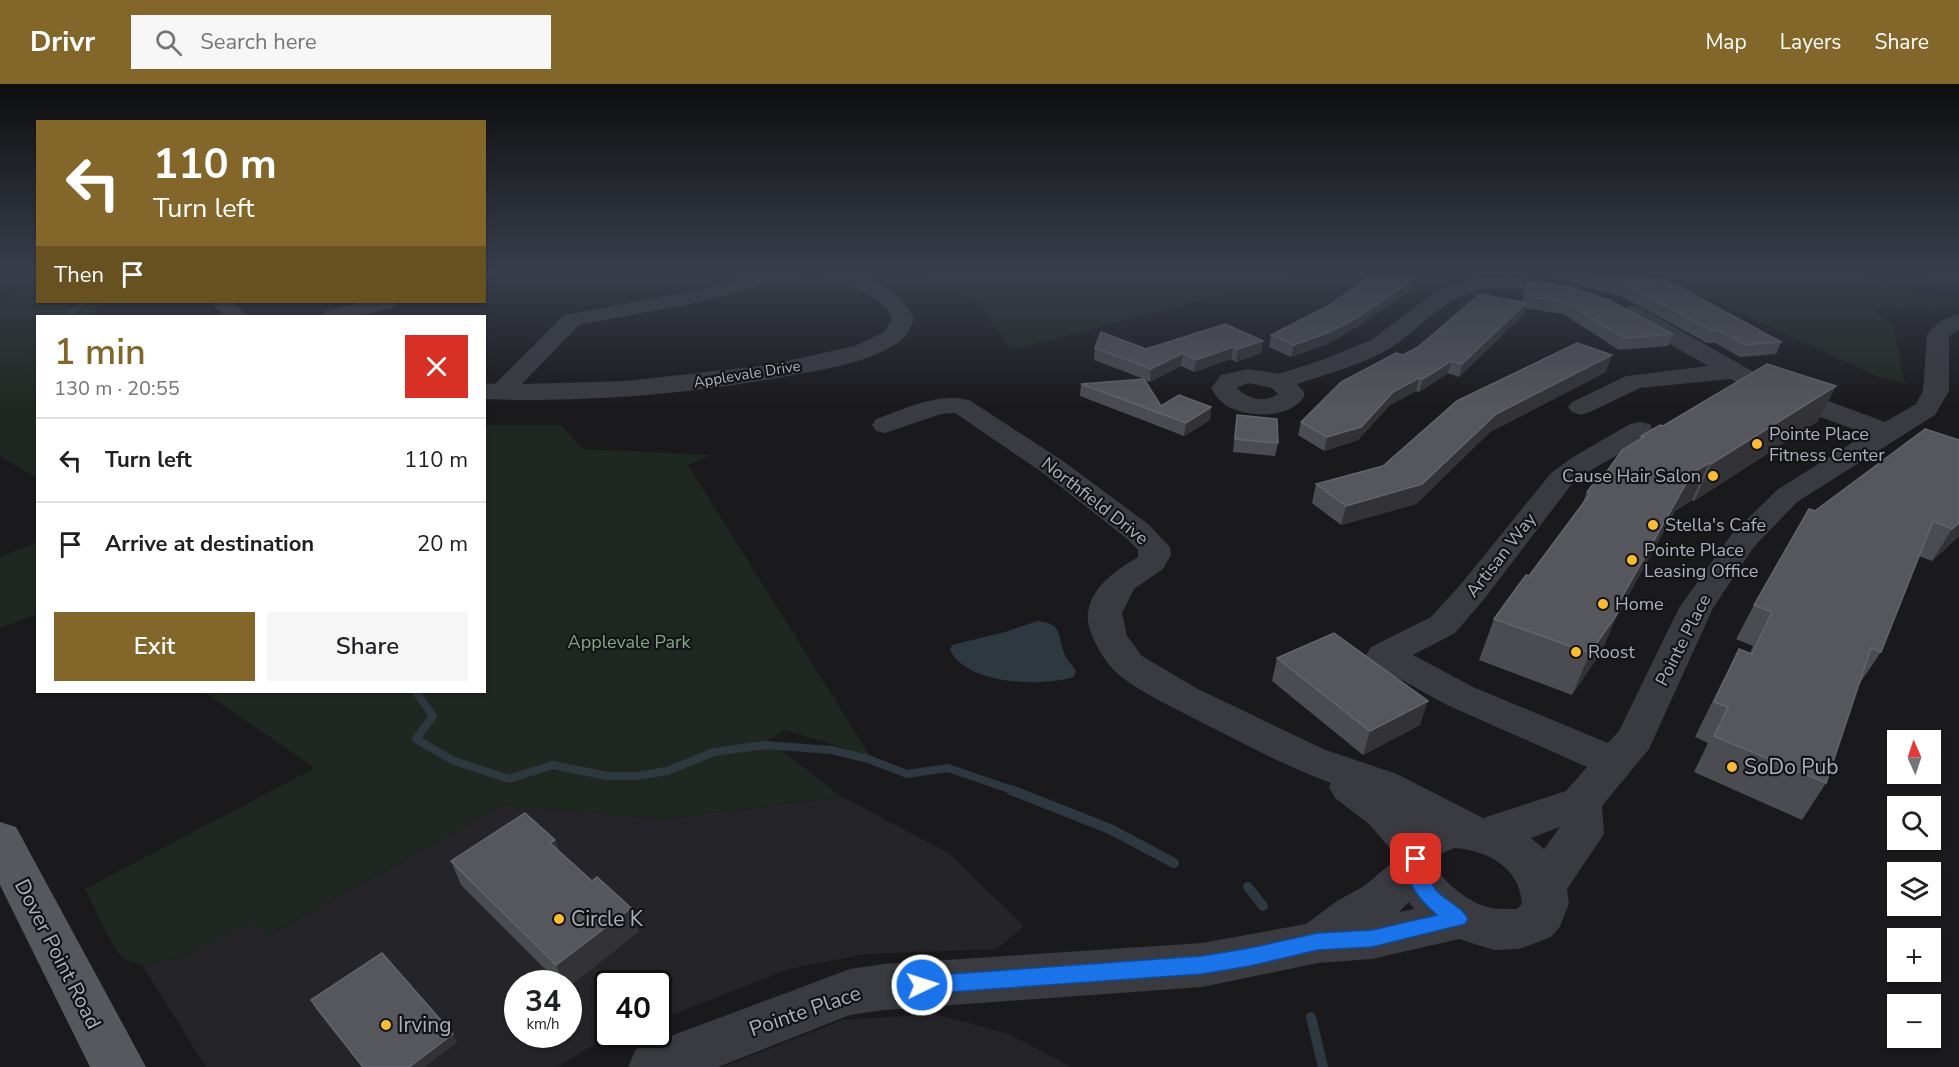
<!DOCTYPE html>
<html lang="en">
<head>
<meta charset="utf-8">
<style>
  :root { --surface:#fff; --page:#f6f6f6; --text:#202124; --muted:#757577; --line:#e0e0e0; --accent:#83662a }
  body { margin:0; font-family:"Nunito Sans",sans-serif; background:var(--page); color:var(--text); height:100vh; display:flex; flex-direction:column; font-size:22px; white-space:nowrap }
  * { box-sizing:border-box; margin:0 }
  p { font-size:20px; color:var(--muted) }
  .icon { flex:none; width:33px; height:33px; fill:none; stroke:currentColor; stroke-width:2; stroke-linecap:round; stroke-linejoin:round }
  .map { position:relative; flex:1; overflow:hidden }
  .panel { position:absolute; left:36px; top:231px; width:450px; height:378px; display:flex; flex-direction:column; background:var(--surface); border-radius:0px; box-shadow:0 2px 4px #0004 }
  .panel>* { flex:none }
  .banner { position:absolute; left:36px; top:36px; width:450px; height:183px; border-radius:0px; box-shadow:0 2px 4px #0004; background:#83662a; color:#fff; overflow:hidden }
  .needle { width:39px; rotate:357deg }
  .fabs { position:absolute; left:1887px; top:646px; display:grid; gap:12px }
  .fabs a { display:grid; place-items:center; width:54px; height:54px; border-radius:0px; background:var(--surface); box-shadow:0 2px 4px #0004; font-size:30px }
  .speed { position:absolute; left:504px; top:886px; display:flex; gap:12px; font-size:30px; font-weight:700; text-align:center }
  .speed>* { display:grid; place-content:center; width:78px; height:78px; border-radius:50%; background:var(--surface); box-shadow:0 2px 4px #0004; line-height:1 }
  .speed small { font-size:15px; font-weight:400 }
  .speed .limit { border:3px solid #111; border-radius:9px; background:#fff; color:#111 }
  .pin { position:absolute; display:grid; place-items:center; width:51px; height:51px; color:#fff; margin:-26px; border-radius:12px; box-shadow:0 3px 9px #0006 }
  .me { position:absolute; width:66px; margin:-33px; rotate:86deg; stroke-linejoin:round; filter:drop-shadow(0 0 4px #0008) }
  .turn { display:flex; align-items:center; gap:21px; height:126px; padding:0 18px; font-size:27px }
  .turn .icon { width:78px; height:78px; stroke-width:2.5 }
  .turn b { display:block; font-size:42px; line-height:51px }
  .then { display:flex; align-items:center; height:57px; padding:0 18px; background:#0003; gap:12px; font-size:22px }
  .round { display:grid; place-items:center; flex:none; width:63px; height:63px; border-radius:0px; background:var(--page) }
  .summary { display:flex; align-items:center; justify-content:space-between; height:102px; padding:0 18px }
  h1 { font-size:36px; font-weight:600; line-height:45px; color:var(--accent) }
  .action { display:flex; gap:12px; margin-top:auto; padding:12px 18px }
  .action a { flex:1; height:69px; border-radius:0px; background:var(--accent); color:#fff; font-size:24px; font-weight:600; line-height:69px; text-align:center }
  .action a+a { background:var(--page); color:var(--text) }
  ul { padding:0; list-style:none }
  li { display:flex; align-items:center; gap:18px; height:84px; padding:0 18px; border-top:2px solid var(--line) }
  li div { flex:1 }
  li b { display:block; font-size:22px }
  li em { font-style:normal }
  header { display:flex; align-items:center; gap:36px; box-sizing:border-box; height:84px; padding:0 30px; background:var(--accent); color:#fff }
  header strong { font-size:28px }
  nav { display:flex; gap:33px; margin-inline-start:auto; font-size:21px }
  .search { width:420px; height:54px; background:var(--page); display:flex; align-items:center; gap:15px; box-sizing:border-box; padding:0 21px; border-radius:0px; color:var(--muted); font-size:22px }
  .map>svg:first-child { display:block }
</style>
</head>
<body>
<header>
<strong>Drivr</strong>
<div class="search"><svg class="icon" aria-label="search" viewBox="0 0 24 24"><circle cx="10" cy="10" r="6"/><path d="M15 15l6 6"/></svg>Search here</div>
<nav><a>Map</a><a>Layers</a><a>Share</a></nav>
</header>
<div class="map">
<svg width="1959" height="983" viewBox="0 0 1959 983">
  <rect width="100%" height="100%" fill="#1a191c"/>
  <path fill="#252529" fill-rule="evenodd" d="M 843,713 L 950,770 L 1024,842 L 997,865 L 867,870 L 789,885 L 659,936 L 658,900 L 608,900 L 608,951 L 621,951 L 590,963 L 558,983 L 206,983 L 142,881 L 179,874 L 256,835 L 267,852 L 502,721 L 663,735 ZM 518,900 L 568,900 L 568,951 L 518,951 Z
    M 935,930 L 1009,950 L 1072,983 L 722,983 L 843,936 Z"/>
  <path fill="#1f2820" d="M 33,187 L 37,187 L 38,218 L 107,218 L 99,222 L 94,232 L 38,232 L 37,394 L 0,372 L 0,216 L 10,214 Z
    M 915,187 L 1313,187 L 1011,266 L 978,219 Z
    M 1621,187 L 1819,187 L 1846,189 L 1959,217 L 1959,223 L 1935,225 L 1869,223 L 1893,241 L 1905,300 L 1876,292 L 1710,215 Z
    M 485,341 L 561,341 L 583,365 L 712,371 L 688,381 L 870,672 L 785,646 L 768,656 L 842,713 L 663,735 L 502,721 L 266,852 L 256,835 C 226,850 155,897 123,874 C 114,868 92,817 85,805 L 315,684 L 204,608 L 484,608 Z
    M 37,458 L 37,530 L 0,544 L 0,473 Z"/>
  <path fill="#2e3841" d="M 1037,537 C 1064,539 1057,553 1065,571 C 1067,576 1073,582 1076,587 L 1074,593 C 1040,603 968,601 950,566 L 952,561 L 1005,548 Z"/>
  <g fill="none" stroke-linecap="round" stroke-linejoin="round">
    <path stroke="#2e3841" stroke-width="4.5" d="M 68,232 L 84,218"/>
    <path stroke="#2e3841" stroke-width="8" d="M 416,608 L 433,632 L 416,655 L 454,677 L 509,695 L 553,681 L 607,692 L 638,692 L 667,687 L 714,668 L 765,661 L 832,666 L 868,675 L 907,690 L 948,684 L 1015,707"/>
    <path stroke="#2e3841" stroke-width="10" d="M 1011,706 L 1110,745 L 1174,779
      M 1248,803 L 1263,822
      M 1311,933 L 1323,983"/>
    <path fill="#3a3b41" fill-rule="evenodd" d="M 484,187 L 504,187 L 501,191 L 484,195 Z
      M 772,187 L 805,187 L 802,191 L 700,218 L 579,241 L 522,300 L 627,297 L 769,281 L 855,262 L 884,248 L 892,236 C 884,211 846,201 824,191 L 821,187 C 829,187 838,186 846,187 C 869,189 907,213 914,236 C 910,243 906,254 899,258 C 871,277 832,284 799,290 C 696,310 589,319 484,315 L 484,299 L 495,300 L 564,231 L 699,206 Z
      M 1927,187 L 1959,187 L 1959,198 L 1930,191 Z
      M 1507,193 L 1571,201 L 1578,203 L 1582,207 L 1578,211 L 1571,213 C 1539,208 1498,198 1466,210 C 1439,220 1419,245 1395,261 C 1366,280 1330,289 1297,300 L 1304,308 L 1304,313 C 1289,335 1249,334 1227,322 C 1220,318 1216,311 1211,304 L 1221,291 L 1248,285 L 1279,290 L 1322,276 L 1371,256 L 1437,207 L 1451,201 L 1473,195 ZM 1248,299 L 1272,304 L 1278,310 C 1265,319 1247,315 1237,304 Z
      M 211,218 L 234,218 L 247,232 L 224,232 Z
      M 363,218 L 397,218 L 394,223 L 357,232 L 323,232 L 326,227 Z
      M 1633,222 L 1641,224 L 1759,291 L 1885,338 L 1916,320 L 1923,307 L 1927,251 C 1935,239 1945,234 1959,230 L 1959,245 L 1949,252 L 1949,307 L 1935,331 L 1797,418 L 1753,464 L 1713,524 L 1649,665 L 1602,722 L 1604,750 L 1567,805 L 1569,820 L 1559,844 L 1551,853 L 1519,865 L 1494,866 L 1459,855 L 1372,875 L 1318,879 L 1202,903 L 884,926 L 850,931 L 718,983 L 628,983 L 636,965 L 850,885 L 884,880 L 1202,859 L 1306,840 L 1337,817 L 1364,802 L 1393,778 L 1395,770 L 1369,740 L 1335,714 L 1329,703 L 1331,699 C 1285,682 1243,659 1199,637 C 1176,625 1135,606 1117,589 C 1104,578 1085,546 1088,529 C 1092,501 1117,486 1138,473 L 1138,466 L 1126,454 L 1043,389 L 955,329 L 941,330 L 885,349 L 876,347 L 872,341 L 876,335 C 905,325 937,308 969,316 L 1063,377 L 1148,440 L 1170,463 L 1171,471 L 1163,485 L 1134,505 L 1122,529 L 1127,552 L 1142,572 L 1196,604 L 1323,665 L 1397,690 L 1483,734 L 1566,707 L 1587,683 L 1447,621 L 1371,579 L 1366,571 L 1371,563 L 1431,533 L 1461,500 L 1551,389 L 1573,373 L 1630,340 L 1640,338 L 1650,340 L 1653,346 L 1650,352 L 1593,385 L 1571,401 L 1485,514 L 1455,549 L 1413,571 L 1473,603 L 1608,659 L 1619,647 L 1679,524 L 1731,451 L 1777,406 L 1866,350 L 1781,318 L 1730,295 L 1640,304 L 1590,328 L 1581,331 L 1572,328 L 1568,323 L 1572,318 L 1626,292 L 1708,282 L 1625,234 L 1622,229 L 1625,224 ZM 1560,743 L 1544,765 L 1531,754 ZM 1454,764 C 1487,766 1520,783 1522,820 L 1517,825 C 1506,825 1495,826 1484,822 C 1472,819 1422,787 1441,770 C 1444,768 1450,766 1454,764 ZM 1409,818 L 1414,825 L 1399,828 Z"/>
    <path fill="#565860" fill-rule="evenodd" d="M 0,738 L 16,743 L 146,983 L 90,983 L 0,801 Z"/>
  </g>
  <path fill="#4b4c51" d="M 1555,187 L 1629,187 L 1781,258 L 1776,270 L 1740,273 L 1715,259 L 1707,259 L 1623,213 L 1572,199 L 1552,196 Z
    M 1415,194 L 1412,205 L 1357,243 L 1327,260 L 1291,273 L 1269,263 L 1271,251 Z
    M 1529,198 L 1673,250 L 1668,262 L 1619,266 L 1563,230 L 1525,224 L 1523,231 L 1459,293 L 1448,289 L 1419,308 L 1416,307 L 1390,321 L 1358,356 L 1324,367 L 1298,351 L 1301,338 L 1403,271 L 1522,218 Z
    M 1263,257 L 1261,269 L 1236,278 L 1231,275 L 1194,288 L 1181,282 L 1150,298 L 1145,296 L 1161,322 L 1211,323 L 1210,336 L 1184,352 L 1080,312 L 1081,300 L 1144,295 L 1094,276 L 1095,264 L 1146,265 Z
    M 1606,288 L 1490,348 L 1416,420 L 1341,441 L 1312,419 L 1316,400 L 1383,382 Z
    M 1237,331 L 1278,359 L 1275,372 L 1233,368 L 1235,344 Z
    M 1818,337 L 1694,417 L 1692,416 L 1675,427 L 1617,532 L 1601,568 L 1572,611 L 1479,576 L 1494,535 L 1529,492 L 1582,421 L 1587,408 L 1640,356 L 1641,352 L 1663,342 Z
    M 1925,345 L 1959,452 L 1932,477 L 1919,472 L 1881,568 L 1858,602 L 1826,699 L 1802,736 L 1694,688 L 1708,659 L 1695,653 L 1721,600 L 1739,565 L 1750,569 L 1753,562 L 1736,555 L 1754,521 Z
    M 1277,574 L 1420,641 L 1363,671 L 1272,597 Z
    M 555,756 L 559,767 L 592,797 L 631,824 L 638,848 L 568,903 L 568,900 L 560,900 L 461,801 L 451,777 Z
    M 311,916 L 457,958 L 424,983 L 362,983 L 316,925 Z"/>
  <path fill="#333337" d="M 1415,194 L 1412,205 L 1357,243 L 1327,260 L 1291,273 L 1294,261 Z
    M 1526,219 L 1523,231 L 1459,293 L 1462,280 Z
    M 1263,257 L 1261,269 L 1236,278 L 1238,265 Z
    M 1233,263 L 1231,275 L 1194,288 L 1196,276 Z
    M 1183,269 L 1181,282 L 1150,298 L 1151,285 Z
    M 1612,271 L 1606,288 L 1490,348 L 1416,420 L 1341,441 L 1346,422 L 1496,330 Z
    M 1451,277 L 1448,289 L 1419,308 L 1423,295 Z
    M 1419,294 L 1416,307 L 1390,321 L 1358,356 L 1324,367 L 1327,353 L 1393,308 Z
    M 1836,302 L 1818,337 L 1694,417 L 1711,380 Z
    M 1211,323 L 1210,336 L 1184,352 L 1186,339 Z
    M 1709,379 L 1692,416 L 1675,427 L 1617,532 L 1601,568 L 1572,611 L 1590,569 L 1692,389 Z
    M 1959,439 L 1959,452 L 1932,477 L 1952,445 Z
    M 1428,617 L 1420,641 L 1363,671 L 1370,647 Z
    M 555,756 L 563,780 L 550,759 Z
    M 631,824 L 638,848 L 568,903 L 568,900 L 563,900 L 556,881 Z
    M 453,950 L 457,958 L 424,983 L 409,983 Z"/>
  <path fill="#56565d" stroke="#63646c" stroke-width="1.5" d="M 1377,187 L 1384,187 L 1415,194 L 1360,232 L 1330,248 L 1294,261 L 1271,251 L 1328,222 Z
    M 1567,187 L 1629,187 L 1674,200 L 1781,258 L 1746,261 L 1720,247 L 1712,247 L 1627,202 L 1575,188 Z
    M 1529,198 L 1572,204 L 1609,216 L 1673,250 L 1624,254 L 1566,219 L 1524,211 Z
    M 1480,210 L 1526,219 L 1462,280 L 1451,277 L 1423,295 L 1419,294 L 1393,308 L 1361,343 L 1327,353 L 1301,338 L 1341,298 L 1396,269 L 1403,271 L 1418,263 Z
    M 1225,240 L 1263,257 L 1238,265 L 1233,263 L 1196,276 L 1183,269 L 1151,285 L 1095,264 L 1101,248 L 1146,265 Z
    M 1577,259 L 1612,271 L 1496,330 L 1422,400 L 1346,422 L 1316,400 L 1383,382 L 1457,317 Z
    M 1767,280 L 1836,302 L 1711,380 L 1709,379 L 1692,389 L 1617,522 L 1619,523 L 1619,527 L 1590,569 L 1494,535 L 1526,491 L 1529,492 L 1590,410 L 1587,408 L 1599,392 L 1603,393 L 1622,366 L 1644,353 L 1641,352 L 1660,341 L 1663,342 Z
    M 1144,295 L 1161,322 L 1179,311 L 1211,323 L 1186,339 L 1081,300 Z
    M 1237,331 L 1277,335 L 1278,359 L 1235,355 Z
    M 1925,345 L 1959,356 L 1959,439 L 1952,445 L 1933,437 L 1881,568 L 1871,564 L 1826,699 L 1714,652 L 1728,623 L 1714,618 L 1739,565 L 1752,570 L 1772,528 L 1754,521 L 1809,425 L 1815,427 Z
    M 1334,549 L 1428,617 L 1370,647 L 1277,574 Z
    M 525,729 L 555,756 L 550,759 L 592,797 L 597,793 L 631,824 L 556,881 L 451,777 Z
    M 382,869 L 453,950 L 409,983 L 363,983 L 311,916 Z"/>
  <linearGradient id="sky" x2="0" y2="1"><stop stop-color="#0e0e0f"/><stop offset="0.58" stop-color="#383e4b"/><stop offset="1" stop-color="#383e4b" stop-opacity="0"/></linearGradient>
  <rect width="1959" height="324" fill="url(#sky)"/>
  <path fill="#1a73e8" stroke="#114b97" stroke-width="1.5" d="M 1416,767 L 1422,770 C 1428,782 1426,794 1436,806 C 1445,817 1462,822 1468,835 L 1465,840 L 1372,863 L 1318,866 L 1250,882 L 1202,890 L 922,910 L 915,908 L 912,901 L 915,894 L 922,892 L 1202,872 L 1250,864 L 1318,849 L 1372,846 L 1437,831 C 1421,818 1398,791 1409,770 Z"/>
  <g fill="#fbbb32" stroke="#141417" stroke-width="2">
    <circle cx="1757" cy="360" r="6"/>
    <circle cx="1713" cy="392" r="6"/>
    <circle cx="1653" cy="441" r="6"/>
    <circle cx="1632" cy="476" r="6"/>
    <circle cx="1603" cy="520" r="6"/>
    <circle cx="1576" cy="568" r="6"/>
    <circle cx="1732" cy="683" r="6"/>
    <circle cx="559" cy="835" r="6"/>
    <circle cx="386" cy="941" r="6"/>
  </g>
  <g text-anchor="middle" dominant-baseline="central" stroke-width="4.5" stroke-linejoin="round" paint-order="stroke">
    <g font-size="15" fill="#abb0bc" stroke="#141417">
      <text transform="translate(747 290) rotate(-9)">Applevale Drive</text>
    </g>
    <g font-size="18" fill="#abb0bc" stroke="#141417" text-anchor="start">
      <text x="1769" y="350">Pointe Place<tspan x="1769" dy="21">Fitness Center</tspan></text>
      <text x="1701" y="392" text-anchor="end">Cause Hair Salon</text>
      <text x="1665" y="441">Stella's Cafe</text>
      <text x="1644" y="466">Pointe Place<tspan x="1644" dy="21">Leasing Office</tspan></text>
      <text x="1615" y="520">Home</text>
      <text x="1588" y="568">Roost</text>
    </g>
    <g font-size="18" fill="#abb0bc" stroke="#141417">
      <text transform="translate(1095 417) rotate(38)">Northfield Drive</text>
      <text transform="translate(1501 471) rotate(-52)">Artisan Way</text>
      <text transform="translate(1683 556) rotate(-63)">Pointe Place</text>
    </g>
    <g font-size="18" fill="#82a885" stroke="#141417">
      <text x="629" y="558">Applevale Park</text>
    </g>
    <g font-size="21" fill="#abb0bc" stroke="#141417" text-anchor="start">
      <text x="1744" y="683">SoDo Pub</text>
      <text x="571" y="835">Circle K</text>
      <text x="398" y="941">Irving</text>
    </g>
    <g font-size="21" fill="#abb0bc" stroke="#141417">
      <text transform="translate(58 870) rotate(63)">Dover Point Road</text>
      <text transform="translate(805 927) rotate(-19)">Pointe Place</text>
    </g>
  </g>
</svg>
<div class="fabs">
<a><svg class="needle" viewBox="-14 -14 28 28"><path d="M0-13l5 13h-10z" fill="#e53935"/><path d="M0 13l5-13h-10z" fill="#757577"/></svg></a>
<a><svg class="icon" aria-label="search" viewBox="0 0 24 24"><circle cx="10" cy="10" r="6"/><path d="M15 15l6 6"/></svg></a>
<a><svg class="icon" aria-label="layers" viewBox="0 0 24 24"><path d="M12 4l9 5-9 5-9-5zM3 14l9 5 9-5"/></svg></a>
<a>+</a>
<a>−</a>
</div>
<div class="speed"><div>34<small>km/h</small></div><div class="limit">40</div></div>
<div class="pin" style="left:1416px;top:775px;background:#d93025"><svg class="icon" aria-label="arrive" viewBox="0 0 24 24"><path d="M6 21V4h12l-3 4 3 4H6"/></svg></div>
<svg class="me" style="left:922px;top:901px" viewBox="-20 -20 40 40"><circle r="17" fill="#1a73e8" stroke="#fff" stroke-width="3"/><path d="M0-11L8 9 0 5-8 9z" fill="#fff"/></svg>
<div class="banner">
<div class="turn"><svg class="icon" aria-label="left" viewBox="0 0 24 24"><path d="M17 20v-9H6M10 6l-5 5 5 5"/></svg><div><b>110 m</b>Turn left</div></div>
<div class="then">Then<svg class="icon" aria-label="arrive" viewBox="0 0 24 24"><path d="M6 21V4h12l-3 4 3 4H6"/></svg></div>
</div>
<section class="panel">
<div class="summary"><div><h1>1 min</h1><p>130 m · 20:55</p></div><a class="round" style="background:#d93025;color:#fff"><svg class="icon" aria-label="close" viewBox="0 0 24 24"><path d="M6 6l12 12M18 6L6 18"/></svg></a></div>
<ul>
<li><svg class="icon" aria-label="left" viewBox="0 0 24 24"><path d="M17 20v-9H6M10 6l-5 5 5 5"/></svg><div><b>Turn left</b></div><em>110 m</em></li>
<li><svg class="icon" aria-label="arrive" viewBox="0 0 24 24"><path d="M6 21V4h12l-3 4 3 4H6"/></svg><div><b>Arrive at destination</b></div><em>20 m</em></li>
</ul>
<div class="action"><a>Exit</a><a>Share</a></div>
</section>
</div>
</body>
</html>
